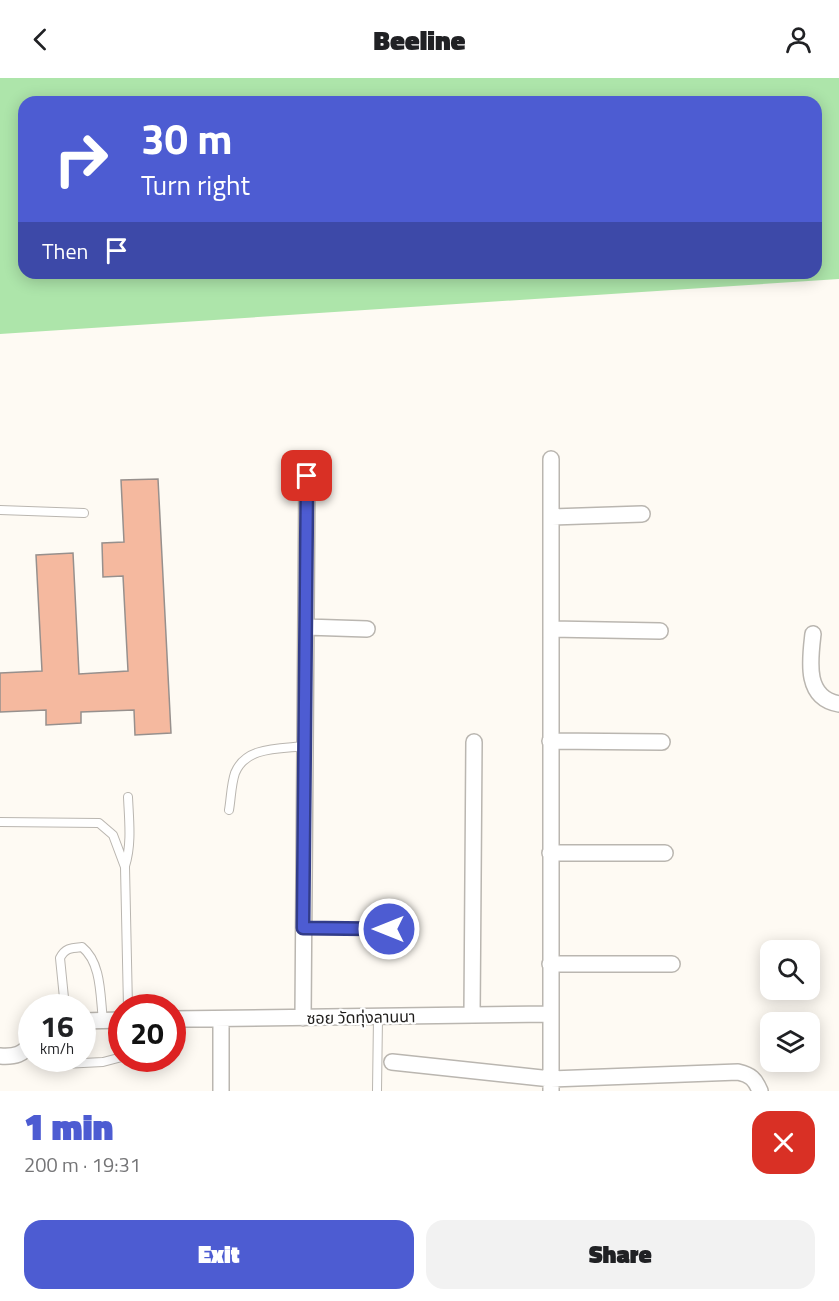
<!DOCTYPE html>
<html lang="en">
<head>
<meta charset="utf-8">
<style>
  :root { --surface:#fff; --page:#f2f2f2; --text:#202124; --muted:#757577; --accent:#4d5cd2 }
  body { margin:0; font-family:"Titillium Web","Noto Sans Thai",sans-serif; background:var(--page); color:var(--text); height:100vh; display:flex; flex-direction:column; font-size:22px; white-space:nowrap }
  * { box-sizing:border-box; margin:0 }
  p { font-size:20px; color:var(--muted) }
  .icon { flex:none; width:33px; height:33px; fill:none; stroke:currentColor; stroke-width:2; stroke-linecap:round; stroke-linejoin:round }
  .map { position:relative; height:1013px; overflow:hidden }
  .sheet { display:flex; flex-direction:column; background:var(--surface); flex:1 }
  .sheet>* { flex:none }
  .hud { position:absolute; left:18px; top:18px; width:804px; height:183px; border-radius:18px; box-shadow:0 3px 15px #0003; background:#4d5cd2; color:#fff; overflow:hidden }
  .tools { position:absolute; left:760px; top:862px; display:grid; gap:12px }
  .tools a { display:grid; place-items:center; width:60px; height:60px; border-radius:12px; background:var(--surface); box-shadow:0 3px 15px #0003; font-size:30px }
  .speed { position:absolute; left:18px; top:916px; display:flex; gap:12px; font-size:30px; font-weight:700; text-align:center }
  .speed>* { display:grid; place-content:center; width:78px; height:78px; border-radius:50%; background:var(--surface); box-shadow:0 3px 15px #0003; line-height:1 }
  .speed small { font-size:15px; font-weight:400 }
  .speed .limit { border:9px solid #d22; background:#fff; color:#111 }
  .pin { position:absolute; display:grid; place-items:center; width:51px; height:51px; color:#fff; margin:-26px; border-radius:12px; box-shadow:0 3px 9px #0006 }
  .me { position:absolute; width:66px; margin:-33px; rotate:270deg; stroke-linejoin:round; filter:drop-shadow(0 0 4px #0008) }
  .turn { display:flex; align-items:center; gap:21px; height:126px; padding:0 24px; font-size:27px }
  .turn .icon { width:78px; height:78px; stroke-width:2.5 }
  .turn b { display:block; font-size:42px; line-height:51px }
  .then { display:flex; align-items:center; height:57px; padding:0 24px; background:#0003; gap:12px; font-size:22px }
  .round { display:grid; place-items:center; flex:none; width:63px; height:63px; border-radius:18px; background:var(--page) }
  .headline { display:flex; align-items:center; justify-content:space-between; height:102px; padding:0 24px }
  h1 { font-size:36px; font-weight:800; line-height:45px; color:var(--accent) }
  .primary-button { display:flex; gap:12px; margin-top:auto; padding:12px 24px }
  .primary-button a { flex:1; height:69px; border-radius:18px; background:var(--accent); color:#fff; font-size:24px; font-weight:800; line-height:69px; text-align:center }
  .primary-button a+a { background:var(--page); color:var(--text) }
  header { display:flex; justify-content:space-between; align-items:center; height:78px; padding:0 24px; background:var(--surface); font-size:27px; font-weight:800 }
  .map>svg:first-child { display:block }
</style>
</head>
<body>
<header><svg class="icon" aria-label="back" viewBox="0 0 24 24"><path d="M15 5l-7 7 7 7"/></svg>Beeline<svg class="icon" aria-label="person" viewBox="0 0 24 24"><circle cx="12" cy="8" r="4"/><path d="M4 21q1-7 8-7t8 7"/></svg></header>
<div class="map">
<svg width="839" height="1013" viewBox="0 0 839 1013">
  <rect width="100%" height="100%" fill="#fefaf3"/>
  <path fill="#ade5aa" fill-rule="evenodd" d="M 0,0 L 839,0 L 839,201 L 0,256 ZM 24,24 L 816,24 L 816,195 L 24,195 Z"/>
  <path fill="#f5b99f" stroke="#97908d" stroke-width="1.5" d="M 158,401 L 171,655 L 135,657 L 134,632 L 81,634 L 81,645 L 46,647 L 46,632 L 0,634 L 0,595 L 42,593 L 36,477 L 73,475 L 79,596 L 128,593 L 123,498 L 103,499 L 102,465 L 124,464 L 121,402 Z"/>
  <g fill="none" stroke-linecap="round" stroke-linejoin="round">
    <defs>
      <path id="lane" d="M 0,432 L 84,435
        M 229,732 C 231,721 231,707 235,695 C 246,668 280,671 305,668
        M 0,744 L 99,745 L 113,757 L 125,789 L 128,930
        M 125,788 C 132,766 129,742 128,719
        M 303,850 L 389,851
        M 65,930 L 60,880 C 65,870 71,870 82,869 C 102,885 100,919 103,942
        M 63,986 L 103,984 L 122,979
        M 377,1013 L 378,939"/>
      <path id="street" d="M 552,439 L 642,436
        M 306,549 L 367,551
        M 551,551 L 660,553
        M 813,556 C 810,582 804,620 839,626
        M 550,663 L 662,664
        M 550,775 L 665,775
        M 550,886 L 672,886
        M 472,937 L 474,664
        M 303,940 L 307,398
        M 172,941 L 550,936
        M 82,943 L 122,942
        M 0,978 C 15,979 23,977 32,964
        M 392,984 L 551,1001 L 738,994 C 751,997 755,1001 760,1013
        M 221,1013 L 221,941
        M 551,1013 L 551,381"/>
    </defs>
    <use href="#lane" stroke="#bab6b0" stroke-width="10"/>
    <use href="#street" stroke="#bab6b0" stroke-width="18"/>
    <use href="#lane" stroke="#fff" stroke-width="8"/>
    <use href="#street" stroke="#fff" stroke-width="15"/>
  </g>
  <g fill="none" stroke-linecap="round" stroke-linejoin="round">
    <defs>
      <path id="route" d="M 307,398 L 303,850 L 389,851"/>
    </defs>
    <use href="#route" stroke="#323c88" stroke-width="15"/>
    <use href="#route" stroke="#4d5cd2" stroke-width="10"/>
  </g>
  <g text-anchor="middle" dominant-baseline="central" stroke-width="4.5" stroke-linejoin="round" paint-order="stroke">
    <g font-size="16" fill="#1f1d1b" stroke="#fff">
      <text transform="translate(361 939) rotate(-1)">ซอย วัดทุ่งลานนา</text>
    </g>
  </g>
</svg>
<div class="tools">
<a><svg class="icon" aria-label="search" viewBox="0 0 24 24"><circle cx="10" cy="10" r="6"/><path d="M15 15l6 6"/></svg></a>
<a><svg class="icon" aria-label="layers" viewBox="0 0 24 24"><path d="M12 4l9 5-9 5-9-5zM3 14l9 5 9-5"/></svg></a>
</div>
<div class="speed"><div>16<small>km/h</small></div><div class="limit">20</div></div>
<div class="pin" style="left:307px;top:398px;background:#d93025"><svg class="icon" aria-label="arrive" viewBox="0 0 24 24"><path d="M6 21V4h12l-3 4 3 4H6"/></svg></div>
<svg class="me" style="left:389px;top:851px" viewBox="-20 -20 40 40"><circle r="17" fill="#4d5cd2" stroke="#fff" stroke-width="3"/><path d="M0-11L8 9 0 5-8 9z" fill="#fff"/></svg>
<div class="hud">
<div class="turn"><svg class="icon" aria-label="right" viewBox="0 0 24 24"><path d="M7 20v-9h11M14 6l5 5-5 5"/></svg><div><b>30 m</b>Turn right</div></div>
<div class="then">Then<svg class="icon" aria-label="arrive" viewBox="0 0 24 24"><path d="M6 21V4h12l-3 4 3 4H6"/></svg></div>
</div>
</div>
<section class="sheet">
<div class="headline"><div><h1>1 min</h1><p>200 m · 19:31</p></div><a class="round" style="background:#d93025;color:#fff"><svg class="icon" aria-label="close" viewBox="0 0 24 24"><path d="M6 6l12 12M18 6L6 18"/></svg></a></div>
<div class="primary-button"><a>Exit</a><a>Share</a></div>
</section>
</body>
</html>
